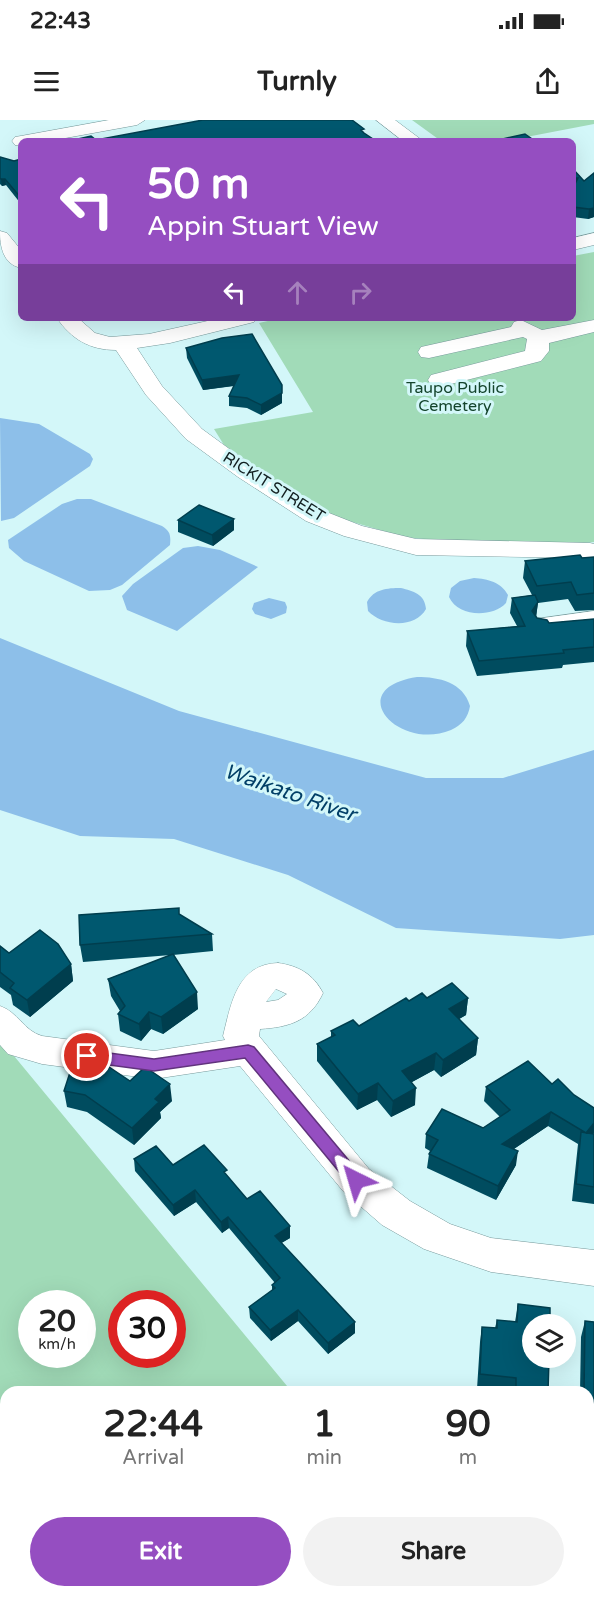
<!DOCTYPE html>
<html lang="en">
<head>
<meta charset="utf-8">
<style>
  :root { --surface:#fff; --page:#f2f2f2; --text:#222; --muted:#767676; --accent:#954ec1 }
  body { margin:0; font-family:"Varela Round",sans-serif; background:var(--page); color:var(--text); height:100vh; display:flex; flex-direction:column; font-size:22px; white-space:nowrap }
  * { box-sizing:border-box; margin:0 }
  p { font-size:20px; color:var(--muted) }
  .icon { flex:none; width:33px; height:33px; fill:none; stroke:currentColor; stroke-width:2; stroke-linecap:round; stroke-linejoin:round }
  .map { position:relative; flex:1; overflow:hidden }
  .drawer { position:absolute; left:0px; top:1266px; width:594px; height:212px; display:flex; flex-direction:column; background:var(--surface); border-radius:18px 18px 0 0; box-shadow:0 6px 24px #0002 }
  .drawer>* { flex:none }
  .guide { position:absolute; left:18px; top:18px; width:558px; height:183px; border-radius:9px; box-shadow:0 6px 24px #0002; background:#954ec1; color:#fff; overflow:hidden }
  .tools { position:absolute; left:522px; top:1194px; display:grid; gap:12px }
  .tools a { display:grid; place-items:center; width:54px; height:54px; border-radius:50%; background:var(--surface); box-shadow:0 6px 24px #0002; font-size:30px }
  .speed { position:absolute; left:18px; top:1170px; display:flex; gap:12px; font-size:30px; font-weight:700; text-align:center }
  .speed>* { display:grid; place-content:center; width:78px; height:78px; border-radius:50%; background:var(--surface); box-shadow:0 6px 24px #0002; line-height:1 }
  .speed small { font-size:15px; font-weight:400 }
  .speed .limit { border:9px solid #d22; background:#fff; color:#111 }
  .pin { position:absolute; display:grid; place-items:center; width:51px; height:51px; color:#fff; margin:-26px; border:3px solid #fff; border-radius:50%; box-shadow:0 2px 6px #0007 }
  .me { position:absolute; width:66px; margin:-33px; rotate:320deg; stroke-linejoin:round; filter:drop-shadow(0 0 4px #0008) }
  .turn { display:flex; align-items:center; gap:21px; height:126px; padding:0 30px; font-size:27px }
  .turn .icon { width:78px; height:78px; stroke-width:2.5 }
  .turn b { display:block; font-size:42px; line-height:51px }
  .lanes { display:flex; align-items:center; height:57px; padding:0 30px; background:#0003; justify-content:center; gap:30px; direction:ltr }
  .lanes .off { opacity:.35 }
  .eta { display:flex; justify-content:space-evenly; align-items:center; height:102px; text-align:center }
  .eta b { font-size:36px; font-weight:700; line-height:42px }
  .button { display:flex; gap:12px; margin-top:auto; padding:12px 30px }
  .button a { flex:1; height:69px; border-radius:36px; background:var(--accent); color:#fff; font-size:24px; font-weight:700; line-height:69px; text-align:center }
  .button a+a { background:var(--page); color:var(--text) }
  .status { display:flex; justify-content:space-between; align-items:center; height:42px; padding:0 30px; background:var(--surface); direction:ltr }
  .status svg { height:16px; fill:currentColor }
  header { display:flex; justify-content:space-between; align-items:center; height:78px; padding:0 30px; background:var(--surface); font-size:27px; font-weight:700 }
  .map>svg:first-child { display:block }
</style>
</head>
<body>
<div class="status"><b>22:43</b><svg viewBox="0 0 49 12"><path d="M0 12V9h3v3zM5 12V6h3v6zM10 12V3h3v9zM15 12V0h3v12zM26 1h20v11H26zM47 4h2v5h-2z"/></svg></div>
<header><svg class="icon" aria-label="menu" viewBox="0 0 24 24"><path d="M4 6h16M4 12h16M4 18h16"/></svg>Turnly<svg class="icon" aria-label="share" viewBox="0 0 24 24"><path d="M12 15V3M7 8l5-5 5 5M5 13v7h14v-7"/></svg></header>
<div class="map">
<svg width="594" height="1477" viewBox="0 0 594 1477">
  <rect width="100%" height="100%" fill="#d3f7f9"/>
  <path fill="#a1dbb8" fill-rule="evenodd" d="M 412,0 L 594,0 L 594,4 L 505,21 L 441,21 Z
    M 594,132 L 594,422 L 523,429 L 404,417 L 325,394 L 224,325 L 214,309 L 313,292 L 259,203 L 281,198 L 573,198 L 573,136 Z
    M 0,919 L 292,1272 L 6,1272 L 6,1472 L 461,1472 L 465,1477 L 0,1477 ZM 32,1184 L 82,1184 L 82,1234 L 32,1234 ZM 122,1184 L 172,1184 L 172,1234 L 122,1234 Z"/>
  <path fill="#8dbfe9" d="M 0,298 L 39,304 L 90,334 L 93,339 L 90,346 L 14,398 L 1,401 Z
    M 77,379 L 91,379 L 162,406 C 170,411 171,415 170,425 L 122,465 L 110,470 L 89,471 L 24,441 L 9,428 L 8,420 L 62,384 Z
    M 198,426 L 220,430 L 258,447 L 177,511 L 127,490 L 122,476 L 133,464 L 183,428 Z
    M 474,458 C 488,459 501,462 508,475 L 506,483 C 492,498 458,497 449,477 L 451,468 L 460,461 Z
    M 401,468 C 413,471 425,474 426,489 C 415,509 382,506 368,491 L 367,482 C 374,469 387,468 401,468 Z
    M 269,478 L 285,482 L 287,487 L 286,493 L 271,499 L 255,494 L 252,489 L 254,483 Z
    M 0,518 L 179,591 L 426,658 L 503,658 L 594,630 L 594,815 L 560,819 L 396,808 L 288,755 L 174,719 L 80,716 L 0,690 Z
    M 417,557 C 439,557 463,562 470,586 C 468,598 462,605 451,610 C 399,632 341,569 417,557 Z"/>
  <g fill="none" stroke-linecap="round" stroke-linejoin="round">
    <defs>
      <path id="minor" d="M 109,0 L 145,0 L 137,5 L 49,21 L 21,21 L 21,26 L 15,25 L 12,21 L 15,17 L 21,16 Z
        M 376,0 L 395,0 L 423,21 L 403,21 Z
        M 0,111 L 7,113 L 21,130 L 21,148 C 3,144 0,127 0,111 Z
        M 594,113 L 594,125 L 573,130 L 573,118 Z
        M 57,198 L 78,198 L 95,213 L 110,217 L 149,214 L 221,198 L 257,198 L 254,202 L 170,223 L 137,228 L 162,266 L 202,309 L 254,347 L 324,391 L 362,406 L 416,419 L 590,423 L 594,424 L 594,442 L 584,438 L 416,435 L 344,416 L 306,401 L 238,357 L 186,319 L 146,275 L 116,230 C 90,230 71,219 57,198 Z
        M 521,200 L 542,210 L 594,200 L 594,212 L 549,223 L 549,231 L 541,241 L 439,267 L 431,265 L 428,260 L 431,255 L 525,231 L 527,219 L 523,217 L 429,238 L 421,237 L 418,232 L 421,227 L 511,207 L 514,202 Z
        M 594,491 L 594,507 L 545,513 L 536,511 L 532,505 L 536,499 Z
        M 278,843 C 299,846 313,854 323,873 C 310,901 290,907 260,909 L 259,916 L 369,1049 L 410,1081 L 450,1104 L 491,1118 L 594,1130 L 594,1166 L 491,1152 L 424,1129 L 382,1105 L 343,1071 L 240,946 L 154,959 L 42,944 L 8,934 L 0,925 L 0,886 C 18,892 24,911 42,916 L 154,931 L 225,920 L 223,916 C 231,884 237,844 278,843 ZM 276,869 L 287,874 L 278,880 L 266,882 Z"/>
    </defs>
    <use href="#minor" stroke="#77999b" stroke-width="1"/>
    <use href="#minor" fill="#fff" fill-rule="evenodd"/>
  </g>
  <path fill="#004c5f" d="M 0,37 L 14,41 L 21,39 L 21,84 L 6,65 L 2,66 L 0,64 Z
    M 573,49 L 584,61 L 594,53 L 594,97 L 588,99 L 573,97 Z
    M 186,228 L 282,265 L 282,283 L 261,295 L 247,288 L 229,286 L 229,276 L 234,266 L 203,270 L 187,238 Z
    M 234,399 L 234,410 L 213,426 L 178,412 L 178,400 Z
    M 594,437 L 594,490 L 575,491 L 568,479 L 538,483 L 536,497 L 537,498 L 549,503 L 594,499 L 594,542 L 563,545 L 562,548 L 477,556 L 466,526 L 467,511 L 517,506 L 510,493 L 512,478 L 532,475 L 523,458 L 525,441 Z
    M 179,794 L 212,814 L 213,831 L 173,835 L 198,889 L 163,914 L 151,909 L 141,921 L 120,911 L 118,894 L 120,891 L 111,876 L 108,859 L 171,835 L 83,842 L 80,825 Z
    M 0,826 L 9,833 L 71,844 L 73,861 L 30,897 L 13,885 L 11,875 L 0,867 Z
    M 427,878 L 468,878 L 466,895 L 459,899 L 478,918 L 476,935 L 441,957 L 434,950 L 412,962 L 415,985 L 391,997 L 377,980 L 357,990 L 317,941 L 317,924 L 331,917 L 331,911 L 359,906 L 409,881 Z
    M 528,941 L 594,1014 L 594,1084 L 572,1081 L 578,1024 L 548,1006 L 514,1029 L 516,1045 L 496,1080 L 427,1048 L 429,1034 L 430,1031 L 425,1028 L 426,1014 L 483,1008 L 500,997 L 484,981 L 486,967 Z
    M 130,961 L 172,981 L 160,992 L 161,998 L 134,1025 L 87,992 L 67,987 L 64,971 Z
    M 134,1039 L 227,1056 L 247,1079 L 290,1118 L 281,1123 L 355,1202 L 355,1213 L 328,1234 L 298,1201 L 271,1221 L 250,1198 L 249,1187 L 272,1171 L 272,1165 L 275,1163 L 229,1108 L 222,1113 L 196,1082 L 174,1096 L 135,1051 Z
    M 518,1184 L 548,1272 L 500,1272 L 477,1269 L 480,1222 L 482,1207 L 495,1208 L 497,1200 L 515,1202 Z
    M 585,1201 L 594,1202 L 594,1309 L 588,1308 L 588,1272 L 580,1272 L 581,1217 Z"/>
  <path fill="#003e4e" d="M 573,58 L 578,58 L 573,68 Z
    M 1,59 L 5,59 L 6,65 L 2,66 Z
    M 594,88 L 594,97 L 588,99 L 589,89 Z
    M 239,255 L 239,265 L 203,270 L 202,260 Z
    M 282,273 L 282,283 L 261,295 L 261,285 Z
    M 234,399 L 234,410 L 213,426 L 212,415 Z
    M 538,482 L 536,497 L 532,491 Z
    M 71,844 L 73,861 L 30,897 L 27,880 Z
    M 197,872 L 198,889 L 163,914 L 161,897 Z
    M 468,878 L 466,895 L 447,906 L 449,889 Z
    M 149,892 L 151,909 L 141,921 L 139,904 Z
    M 478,918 L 476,935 L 441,957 L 443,940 Z
    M 436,933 L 434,950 L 401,968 L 402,951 Z
    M 378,963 L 377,980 L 357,990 L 358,974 Z
    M 170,964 L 172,981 L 160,992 L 161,998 L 134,1025 L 132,1008 L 155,979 Z
    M 416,968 L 415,985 L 391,997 L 393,981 Z
    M 551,992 L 548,1006 L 500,1038 L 502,1024 Z
    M 594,1003 L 594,1013 L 583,1027 L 586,1013 Z
    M 518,1031 L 516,1045 L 496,1080 L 498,1066 Z
    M 195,1070 L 196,1082 L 174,1096 L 173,1085 Z
    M 228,1097 L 229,1108 L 222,1113 L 221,1102 Z
    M 290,1106 L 290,1118 L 275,1127 L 275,1116 Z
    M 298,1190 L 298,1201 L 271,1221 L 270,1210 Z
    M 355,1202 L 355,1213 L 328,1234 L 328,1223 Z"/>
  <path fill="#00586f" stroke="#003e4e" stroke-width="1.5" d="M 203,0 L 352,0 L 364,9 L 361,10 L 364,13 L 376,21 L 69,21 L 91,16 L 96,20 Z
    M 525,14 L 535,21 L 494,21 Z
    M 0,37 L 14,41 L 21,39 L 21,78 L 5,59 L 1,59 L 0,58 Z
    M 573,49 L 584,61 L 594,53 L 594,88 L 589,89 L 573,87 L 573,68 L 578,58 L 573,58 Z
    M 252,214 L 282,265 L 282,273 L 261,285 L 247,278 L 229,276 L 239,255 L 202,260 L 186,228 L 222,218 Z
    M 199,385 L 234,399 L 212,415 L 178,400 Z
    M 580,435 L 582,438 L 594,437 L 594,473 L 577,475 L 571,462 L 537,466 L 525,441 Z
    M 535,475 L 538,482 L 532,491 L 537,498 L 547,500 L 549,503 L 594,499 L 594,527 L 563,530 L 564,533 L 479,541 L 467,511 L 525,506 L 512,478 Z
    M 179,788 L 179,794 L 212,814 L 80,825 L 79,795 Z
    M 40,810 L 58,824 L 71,844 L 27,880 L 10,868 L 14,863 L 0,852 L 0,826 L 9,833 Z
    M 173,834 L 197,872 L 161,897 L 149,892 L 139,904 L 118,894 L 125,886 L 108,859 Z
    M 452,863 L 468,878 L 449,889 L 478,918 L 443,940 L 436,933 L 402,951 L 416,968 L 393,981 L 378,963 L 358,974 L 317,924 L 335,915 L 331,911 L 353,900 L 359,906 L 406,878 L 409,881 L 422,873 L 427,878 Z
    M 74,940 L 103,943 L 130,961 L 145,947 L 170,964 L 155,979 L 159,982 L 132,1008 L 85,975 L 64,971 Z
    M 528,941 L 552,964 L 558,959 L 574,975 L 594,988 L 594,1003 L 586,1013 L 551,992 L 502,1024 L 518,1031 L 498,1066 L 429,1034 L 438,1020 L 426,1014 L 442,989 L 483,1008 L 510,990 L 486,967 Z
    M 581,1012 L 594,1014 L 594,1067 L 576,1064 Z
    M 204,1025 L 227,1050 L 224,1052 L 247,1079 L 260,1071 L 290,1106 L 275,1116 L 355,1202 L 328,1223 L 298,1190 L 270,1210 L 249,1187 L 275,1168 L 272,1165 L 280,1158 L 228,1097 L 221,1102 L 195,1070 L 173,1085 L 134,1039 L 156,1026 L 173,1045 Z
    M 518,1184 L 550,1188 L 550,1204 L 532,1204 L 532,1238 L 549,1238 L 548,1272 L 531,1272 L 516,1270 L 516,1258 L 480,1254 L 482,1207 L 497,1208 L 497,1200 L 517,1202 Z
    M 585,1201 L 594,1202 L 594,1293 L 588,1292 L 588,1272 L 584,1272 Z
    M 588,1371 L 594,1373 L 594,1477 L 552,1477 L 553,1472 L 588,1472 Z"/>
  <path fill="#954ec1" stroke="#61337d" stroke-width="1.5" d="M 248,925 L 254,927 L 361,1055 L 364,1060 L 361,1065 L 356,1067 L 350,1065 L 245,938 L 154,951 L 87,942 L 81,941 L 79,936 L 81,932 L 87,930 L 154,939 Z"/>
  <g text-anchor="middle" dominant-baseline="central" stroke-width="6" stroke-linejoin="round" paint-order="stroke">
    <g font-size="16" fill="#14442c" stroke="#d3f7f9">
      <text x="455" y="268">Taupo Public<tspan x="455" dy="18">Cemetery</tspan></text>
    </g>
    <g font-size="16" fill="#121f20" stroke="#d3f7f9">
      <text transform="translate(274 367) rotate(32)">RICKIT STREET</text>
    </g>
    <g font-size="21" font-style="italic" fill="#023f67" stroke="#d3f7f9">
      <text transform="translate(290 673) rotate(19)">Waikato River</text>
    </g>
  </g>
</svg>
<div class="tools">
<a><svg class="icon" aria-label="layers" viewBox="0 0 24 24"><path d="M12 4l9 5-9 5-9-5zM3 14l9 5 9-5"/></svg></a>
</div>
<div class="speed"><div>20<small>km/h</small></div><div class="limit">30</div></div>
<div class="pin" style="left:87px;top:936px;background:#d93025"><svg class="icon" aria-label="arrive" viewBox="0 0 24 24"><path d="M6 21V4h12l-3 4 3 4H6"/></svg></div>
<svg class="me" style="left:356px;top:1060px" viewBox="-20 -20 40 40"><path d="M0-17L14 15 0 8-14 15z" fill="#954ec1" stroke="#fff" stroke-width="4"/></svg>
<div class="guide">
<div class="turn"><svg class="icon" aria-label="left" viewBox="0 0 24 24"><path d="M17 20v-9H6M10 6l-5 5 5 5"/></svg><div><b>50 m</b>Appin Stuart View</div></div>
<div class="lanes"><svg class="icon" aria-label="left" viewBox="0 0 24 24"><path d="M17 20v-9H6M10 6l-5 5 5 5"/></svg><svg class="icon off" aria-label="ahead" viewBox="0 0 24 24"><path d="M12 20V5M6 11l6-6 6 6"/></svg><svg class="icon off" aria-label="right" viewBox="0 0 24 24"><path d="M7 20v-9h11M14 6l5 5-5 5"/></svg></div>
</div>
<section class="drawer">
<div class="eta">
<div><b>22:44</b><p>Arrival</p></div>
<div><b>1</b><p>min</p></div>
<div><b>90</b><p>m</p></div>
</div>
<div class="button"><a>Exit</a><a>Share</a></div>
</section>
</div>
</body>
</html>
